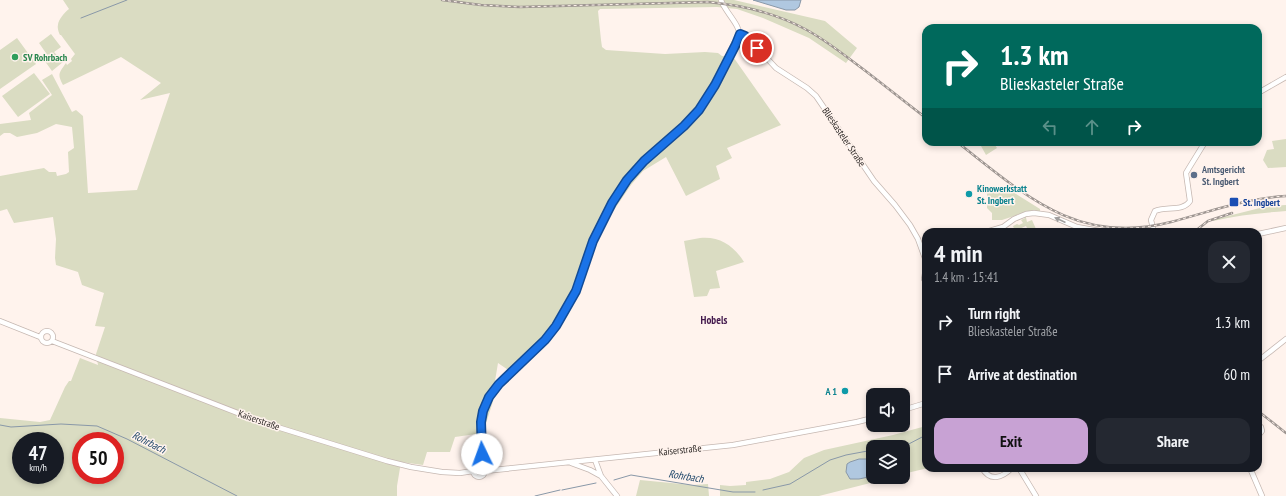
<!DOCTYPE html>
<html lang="en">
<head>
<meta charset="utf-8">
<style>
  :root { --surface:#171b24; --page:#242831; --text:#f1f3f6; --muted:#9ea1a6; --accent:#c8a2d4 }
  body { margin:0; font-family:"PT Sans Narrow",sans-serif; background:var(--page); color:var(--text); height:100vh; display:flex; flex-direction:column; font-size:15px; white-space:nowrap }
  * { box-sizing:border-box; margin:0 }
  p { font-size:13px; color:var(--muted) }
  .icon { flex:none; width:22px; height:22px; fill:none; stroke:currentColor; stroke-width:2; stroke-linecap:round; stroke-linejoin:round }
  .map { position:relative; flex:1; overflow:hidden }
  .drawer { position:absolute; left:922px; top:228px; width:340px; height:244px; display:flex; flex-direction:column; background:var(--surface); border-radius:12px; box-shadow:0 2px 6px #0003 }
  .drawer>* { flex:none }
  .hud { position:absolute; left:922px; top:24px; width:340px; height:122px; border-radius:12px; box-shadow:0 2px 6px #0003; background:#00695c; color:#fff; overflow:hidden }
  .buttons { position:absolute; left:866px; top:388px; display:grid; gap:8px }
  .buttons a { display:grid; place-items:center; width:44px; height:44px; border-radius:8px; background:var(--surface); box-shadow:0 2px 6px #0003; font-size:20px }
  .speed { position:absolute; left:12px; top:432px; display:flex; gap:8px; font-size:20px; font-weight:700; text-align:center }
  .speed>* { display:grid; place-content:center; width:52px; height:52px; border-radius:50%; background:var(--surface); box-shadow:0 2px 6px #0003; line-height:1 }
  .speed small { font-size:10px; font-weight:400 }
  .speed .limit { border:6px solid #d22; background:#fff; color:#111 }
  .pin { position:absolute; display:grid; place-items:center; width:34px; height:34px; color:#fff; margin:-17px; border:2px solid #fff; border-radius:50%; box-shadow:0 1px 4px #0007 }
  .me { position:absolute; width:44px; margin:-22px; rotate:357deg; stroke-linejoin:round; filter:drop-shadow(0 0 3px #0008) }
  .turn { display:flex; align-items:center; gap:14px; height:84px; padding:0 12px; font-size:18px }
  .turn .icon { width:52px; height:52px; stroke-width:2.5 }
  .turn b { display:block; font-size:28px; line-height:34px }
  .lanes { display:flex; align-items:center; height:38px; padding:0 12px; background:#0003; justify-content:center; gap:20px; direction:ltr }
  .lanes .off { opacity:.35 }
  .round { display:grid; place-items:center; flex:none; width:42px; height:42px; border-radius:12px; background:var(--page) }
  .head { display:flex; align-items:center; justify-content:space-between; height:68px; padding:0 12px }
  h1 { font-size:24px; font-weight:800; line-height:30px }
  .cta { display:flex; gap:8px; margin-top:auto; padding:8px 12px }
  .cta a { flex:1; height:46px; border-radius:12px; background:var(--accent); color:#111; font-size:16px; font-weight:800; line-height:46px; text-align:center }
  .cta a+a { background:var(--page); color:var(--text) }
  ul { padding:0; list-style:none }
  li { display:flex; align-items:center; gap:12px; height:52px; padding:0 12px }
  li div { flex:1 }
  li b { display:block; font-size:15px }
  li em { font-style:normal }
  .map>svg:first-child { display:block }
</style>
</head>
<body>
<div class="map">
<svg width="1286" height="496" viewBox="0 0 1286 496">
  <rect width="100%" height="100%" fill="#fff3ed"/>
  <path fill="#dadcc2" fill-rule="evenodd" d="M 63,0 L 734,0 L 825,21 L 857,48 L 846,63 L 809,38 L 763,18 L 737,9 L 717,7 L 600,9 L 598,11 L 601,40 L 602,47 L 606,50 L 665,54 L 705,52 L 718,53 L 722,56 L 727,56 L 729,51 L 781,125 L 727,148 L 732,158 L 716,166 L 720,179 L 686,196 L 666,157 L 643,171 L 631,185 L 603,226 L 570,311 L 538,352 L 520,370 L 517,367 L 511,372 L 498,363 L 494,387 L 499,390 L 495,395 L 483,433 L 455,437 L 450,452 L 427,452 L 423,465 L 401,462 L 397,486 L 397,496 L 0,496 L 0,418 L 40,422 L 50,420 L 65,387 L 69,381 L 71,381 L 80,358 L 98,365 L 96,354 L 105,327 L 95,326 L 104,293 L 82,285 L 78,272 L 56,265 L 55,258 L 56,239 L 53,217 L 14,223 L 7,209 L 0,211 L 0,176 L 44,168 L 49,172 L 56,172 L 57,176 L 66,174 L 69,172 L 68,152 L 74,148 L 72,127 L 56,124 L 37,133 L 17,137 L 10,133 L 4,133 L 0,136 L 0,124 L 31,120 L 29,113 L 52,95 L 42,80 L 52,74 L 72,112 L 76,110 L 83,116 L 88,193 L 137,190 L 170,93 L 140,100 L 161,83 L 121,57 L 63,85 C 57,74 59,73 66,63 L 67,65 L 72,61 L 71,59 L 75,54 L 61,35 L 60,35 C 59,33 57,28 58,25 C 58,20 65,12 69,9 ZM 21,441 L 55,441 L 55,475 L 21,475 ZM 81,441 L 115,441 L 115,475 L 81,475 Z
    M 51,34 L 61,47 L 54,52 L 63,62 L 52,71 L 44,60 L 48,56 L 39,43 Z
    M 17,38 L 36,64 L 0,89 L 0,50 Z
    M 34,73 L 50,94 L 18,117 L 2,96 Z
    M 1286,139 L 1286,167 L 1268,168 L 1263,160 L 1267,150 L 1274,149 L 1272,141 Z
    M 987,142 L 993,142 L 997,148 L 986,155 L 981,146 Z
    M 987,192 L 1013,192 L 1040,209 L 1040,212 L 1025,213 L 1027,222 L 1032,220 L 1036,229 L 1029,232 L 1026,226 L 1015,231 L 1013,226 L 1017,224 L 1019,225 L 1023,223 L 1021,220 L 1025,218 L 1023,213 L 1002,220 L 992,220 L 992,213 L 987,208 Z
    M 1286,205 L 1286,211 C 1261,213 1237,215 1213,221 L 1212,220 L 1268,206 Z
    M 700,238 C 720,236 734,246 744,262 L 716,271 L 720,288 L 710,289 L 707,296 L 694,297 L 684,241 Z
    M 926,426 L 926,468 L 928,468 L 903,474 L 903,447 L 873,447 L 873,477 L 894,477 L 819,496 L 720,496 L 720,485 L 730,486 L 746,485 L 746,482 L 770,479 L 789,472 L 804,458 L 824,450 L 893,435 Z
    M 640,480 L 692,485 L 708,484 L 709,496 L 636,496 Z"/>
  <path fill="#b0c8e0" stroke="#8998a8" d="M 753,0 L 801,0 L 799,7 L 795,10 L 786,10 Z
    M 859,459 L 873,459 L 873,476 L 859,479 L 850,479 L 846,472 L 847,464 L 850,462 Z"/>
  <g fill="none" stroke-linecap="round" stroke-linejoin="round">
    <path stroke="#8998a8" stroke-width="1" d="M 81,18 L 127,0
      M 0,425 L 11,427 L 61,424 L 97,426 L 127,439 L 237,496
      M 903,447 L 926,435
      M 614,480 L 631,475 L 733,492 L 755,492
      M 562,490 L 596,483
      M 763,490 L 790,484 L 830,460 L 846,455 L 873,450
      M 535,496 L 560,490"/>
    <path stroke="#d5cac5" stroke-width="4.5" stroke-dasharray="4.5 2" stroke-linecap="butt" d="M 924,279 L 926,287"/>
    <defs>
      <path id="secondary" d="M 739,34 L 745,36 L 750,40 L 776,68 L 807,88 L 816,96 L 874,181 L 895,205 L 910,225 L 918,239 L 926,261
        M 1258,93 L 1286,77
        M 986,232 L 1003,227 L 1014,219 L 1026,214 L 1034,213 L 1049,215 L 1077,227 L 1105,232
        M 1154,232 L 1151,220 L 1155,211 C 1166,206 1183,212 1190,201 L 1186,173 L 1189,168 L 1205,142
        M 1258,234 L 1286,228
        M 924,279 L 926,268
        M 0,321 L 40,337
        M41 337a6 6 0 1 1 12 0a6 6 0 1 1-12 0Z
        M 52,341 L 261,422 L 387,461 L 411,467 L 442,472 L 460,473 L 473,471
        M 1258,361 L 1286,339
        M 903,410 L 926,403
        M 1258,425 L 1261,427 L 1262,431 L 1258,436
        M 595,460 L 601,476 L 617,496
        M 571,463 L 590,470 L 601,476
        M 480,464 C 484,444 477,424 485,405 C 497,377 532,358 550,334 C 564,316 575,296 582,276 C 586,264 589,252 593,241 C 602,219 614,197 629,178 C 638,166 649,155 660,145 C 671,136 683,128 692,118 C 707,102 716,83 726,64 C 730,55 737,46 739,37 C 742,26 724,11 721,0
        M473 471a6 6 0 1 1 12 0a6 6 0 1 1-12 0Z
        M 982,468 C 990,482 1002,478 1012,468
        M 1019,468 L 1036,496
        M 1250,468 L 1262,496
        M 485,471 L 733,445 L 857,422 L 873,418"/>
    </defs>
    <use href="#secondary" stroke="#c6b8b2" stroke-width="6"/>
    <use href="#secondary" stroke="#fff" stroke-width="4.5"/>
    <defs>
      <path id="rail" d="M 442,0 L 481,5 L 520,7 L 708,2 C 742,5 775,13 805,29 C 826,40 844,55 863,69 C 884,85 905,102 926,118
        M 957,142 C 1025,195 1077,246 1171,222 C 1209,212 1247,198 1286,196
        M 1194,232 L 1208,221 L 1232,213
        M 1258,411 L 1286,433"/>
    </defs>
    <use href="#rail" stroke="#9d9591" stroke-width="2.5"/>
    <use href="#rail" stroke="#fff3ed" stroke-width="1" stroke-dasharray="3" stroke-linecap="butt"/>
  </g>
  <defs><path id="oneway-solid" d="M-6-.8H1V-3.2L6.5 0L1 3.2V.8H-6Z"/></defs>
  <use fill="#a09e9d" href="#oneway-solid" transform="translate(1060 220) rotate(-156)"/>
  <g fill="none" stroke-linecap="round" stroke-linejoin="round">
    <defs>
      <path id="route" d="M 482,454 L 481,422 L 483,411 L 489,397 L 499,384 L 545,340 L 556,326 L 576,291 L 593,241 L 612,203 L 627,180 L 644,161 L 684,126 L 699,110 L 715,85 L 736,44 L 740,34 L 745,36 L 757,48"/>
    </defs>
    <use href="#route" stroke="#114b97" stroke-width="10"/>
    <use href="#route" stroke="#1a73e8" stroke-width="7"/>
  </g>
  <circle fill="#2e9e5b" stroke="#fff3ed" stroke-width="1.5" cx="15" cy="57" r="4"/>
  <circle fill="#5c6f8a" stroke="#fff3ed" stroke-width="1.5" cx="1194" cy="175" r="4"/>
  <g fill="#0f9aa8" stroke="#fff3ed" stroke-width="1.5">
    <circle cx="969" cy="194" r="4"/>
    <circle cx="845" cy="391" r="4"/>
  </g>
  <rect fill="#1a4fb4" stroke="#fff3ed" stroke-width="1.5" x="1229" y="197" width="10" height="10" rx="2"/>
  <g text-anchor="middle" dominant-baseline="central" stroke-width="3" stroke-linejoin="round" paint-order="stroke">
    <g font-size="10" font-weight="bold" fill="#27864d" stroke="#fff3ed" text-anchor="start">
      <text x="23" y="57">SV Rohrbach</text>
    </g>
    <g font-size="10" fill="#2d2826" stroke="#fff3ed">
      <text transform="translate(844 137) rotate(56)">Blieskasteler Straße</text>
      <text transform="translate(259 420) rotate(19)">Kaiserstraße</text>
      <text transform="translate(680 450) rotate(-6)">Kaiserstraße</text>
    </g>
    <g font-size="10" font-weight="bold" fill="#4e5e75" stroke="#fff3ed" text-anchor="start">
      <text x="1202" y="169">Amtsgericht<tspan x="1202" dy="12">St. Ingbert</tspan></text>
    </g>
    <g font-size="10" font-weight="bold" fill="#0d838f" stroke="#fff3ed" text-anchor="start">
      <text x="977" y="188">Kinowerkstatt<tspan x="977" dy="12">St. Ingbert</tspan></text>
      <text x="837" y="391" text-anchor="end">A 1</text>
    </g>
    <g font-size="10" font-weight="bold" fill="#164399" stroke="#fff3ed" text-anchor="start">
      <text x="1243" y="202">St. Ingbert</text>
    </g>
    <g font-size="11" font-weight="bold" fill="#43194d" stroke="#fff3ed">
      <text x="714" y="320">Hobels</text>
    </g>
    <g font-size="11" font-style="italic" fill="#234a6c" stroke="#fff3ed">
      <text transform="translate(149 442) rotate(27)">Rohrbach</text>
      <text transform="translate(686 476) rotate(9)">Rohrbach</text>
    </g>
  </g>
</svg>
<div class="buttons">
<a><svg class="icon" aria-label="sound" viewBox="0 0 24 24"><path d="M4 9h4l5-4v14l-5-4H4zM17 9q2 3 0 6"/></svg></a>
<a><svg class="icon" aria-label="layers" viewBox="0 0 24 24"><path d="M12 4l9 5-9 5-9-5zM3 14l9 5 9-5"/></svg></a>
</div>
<div class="speed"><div>47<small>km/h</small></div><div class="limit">50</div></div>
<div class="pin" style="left:757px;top:48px;background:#d93025"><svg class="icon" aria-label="arrive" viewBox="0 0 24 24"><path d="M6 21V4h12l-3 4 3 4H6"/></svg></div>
<svg class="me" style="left:482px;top:454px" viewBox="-20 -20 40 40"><circle r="19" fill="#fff"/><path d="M0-13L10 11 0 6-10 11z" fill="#1a73e8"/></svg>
<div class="hud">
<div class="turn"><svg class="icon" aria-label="right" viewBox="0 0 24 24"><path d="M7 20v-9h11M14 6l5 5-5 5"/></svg><div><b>1.3 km</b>Blieskasteler Straße</div></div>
<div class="lanes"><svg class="icon off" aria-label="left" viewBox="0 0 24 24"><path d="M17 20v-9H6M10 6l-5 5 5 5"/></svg><svg class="icon off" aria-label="ahead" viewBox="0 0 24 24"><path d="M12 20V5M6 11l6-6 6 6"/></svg><svg class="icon" aria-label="right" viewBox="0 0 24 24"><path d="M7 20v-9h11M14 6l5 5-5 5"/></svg></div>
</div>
<section class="drawer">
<div class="head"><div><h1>4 min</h1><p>1.4 km · 15:41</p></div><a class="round"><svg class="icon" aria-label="close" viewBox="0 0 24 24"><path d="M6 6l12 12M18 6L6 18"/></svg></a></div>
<ul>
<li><svg class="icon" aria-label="right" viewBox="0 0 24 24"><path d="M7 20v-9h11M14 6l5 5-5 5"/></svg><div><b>Turn right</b><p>Blieskasteler Straße</p></div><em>1.3 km</em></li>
<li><svg class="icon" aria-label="arrive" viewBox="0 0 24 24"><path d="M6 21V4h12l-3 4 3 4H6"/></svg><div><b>Arrive at destination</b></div><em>60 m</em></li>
</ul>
<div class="cta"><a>Exit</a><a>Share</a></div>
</section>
</div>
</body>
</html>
